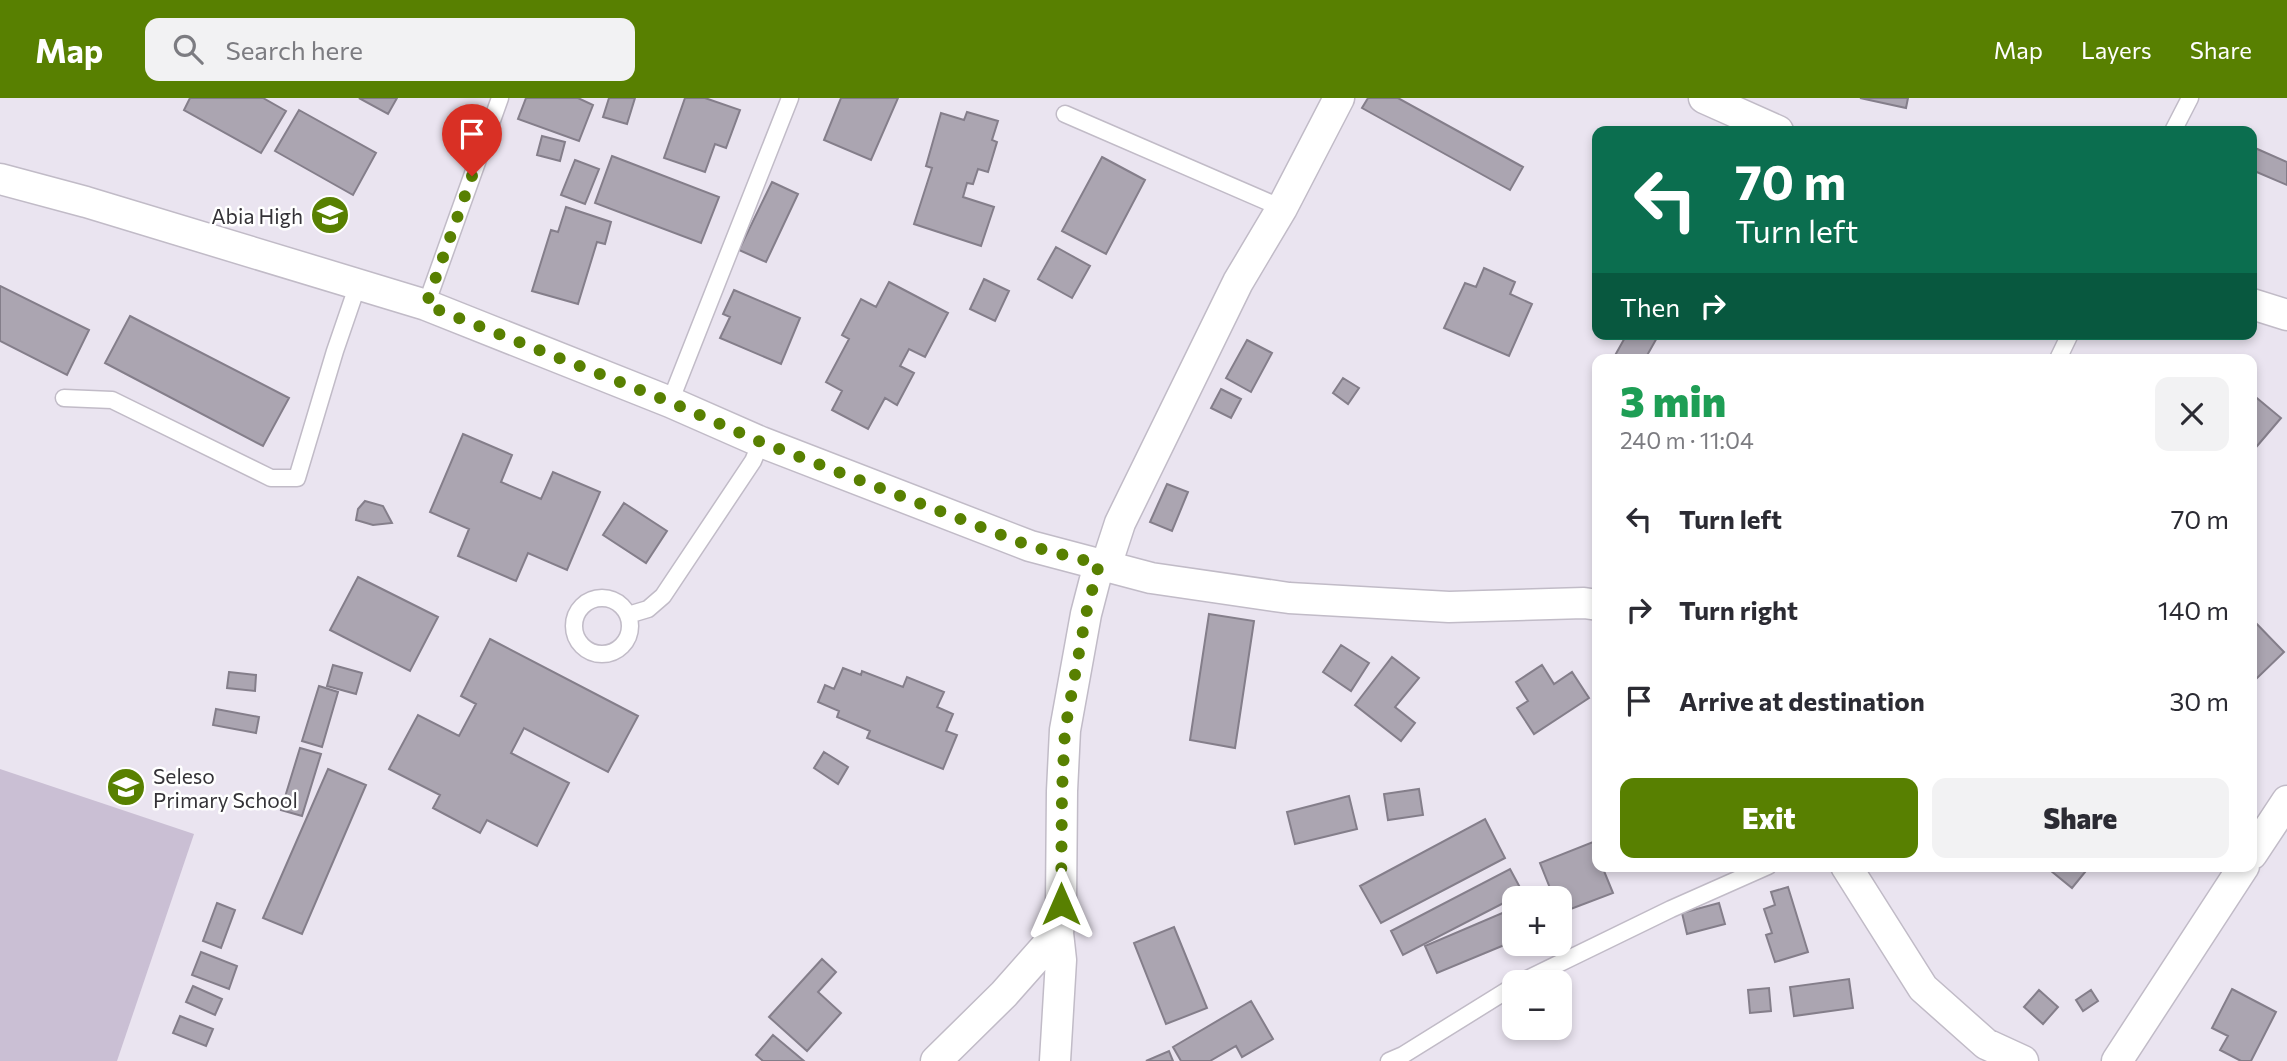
<!DOCTYPE html>
<html lang="en">
<head>
<meta charset="utf-8">
<style>
  :root { --surface:#fff; --page:#f2f2f3; --text:#2b2b33; --muted:#7c7c81; --accent:#588001 }
  body { margin:0; font-family:Commissioner,sans-serif; background:var(--page); color:var(--text); height:100vh; display:flex; flex-direction:column; font-size:26px; white-space:nowrap }
  * { box-sizing:border-box; margin:0 }
  p { font-size:23px; color:var(--muted) }
  .icon { flex:none; width:38px; height:38px; fill:none; stroke:currentColor; stroke-width:2; stroke-linecap:round; stroke-linejoin:round }
  .map { position:relative; flex:1; overflow:hidden }
  .details { position:absolute; left:1592px; top:256px; width:665px; height:518px; display:flex; flex-direction:column; background:var(--surface); border-radius:14px; box-shadow:0 4px 10px #0003 }
  .details>* { flex:none }
  .top-card { position:absolute; left:1592px; top:28px; width:665px; height:214px; border-radius:14px; box-shadow:0 4px 10px #0003; background:#0b6e4f; color:#fff; overflow:hidden }
  .controls { position:absolute; left:1502px; top:788px; display:grid; gap:14px }
  .controls a { display:grid; place-items:center; width:70px; height:70px; border-radius:14px; background:var(--surface); box-shadow:0 4px 10px #0003; font-size:35px }
  .pin { position:absolute; display:grid; place-items:center; width:60px; height:60px; color:#fff; margin:-72px -30px; border-radius:50% 50% 50% 0; rotate:-45deg; box-shadow:0 0 7px #0007 }
  .pin .icon { rotate:45deg }
  .me { position:absolute; width:77px; margin:-38px; rotate:0deg; stroke-linejoin:round; filter:drop-shadow(0 0 5px #0008) }
  .turn { display:flex; align-items:center; gap:24px; height:147px; padding:0 28px; font-size:32px }
  .turn .icon { width:91px; height:91px; stroke-width:2.5 }
  .turn b { display:block; font-size:49px; line-height:60px }
  .then { display:flex; align-items:center; height:66px; padding:0 28px; background:#0003; gap:14px; font-size:26px }
  .round { display:grid; place-items:center; flex:none; width:74px; height:74px; border-radius:14px; background:var(--page) }
  .headline { display:flex; align-items:center; justify-content:space-between; height:119px; padding:0 28px }
  h1 { font-size:42px; font-weight:800; line-height:52px; color:#1e9e55 }
  .cta { display:flex; gap:14px; margin-top:auto; padding:14px 28px }
  .cta a { flex:1; height:80px; border-radius:14px; background:var(--accent); color:#fff; font-size:28px; font-weight:800; line-height:80px; text-align:center }
  .cta a+a { background:var(--page); color:var(--text) }
  ul { padding:0; list-style:none }
  li { display:flex; align-items:center; gap:21px; height:91px; padding:0 28px }
  li div { flex:1 }
  li b { display:block; font-size:26px }
  li em { font-style:normal }
  header { display:flex; align-items:center; gap:42px; box-sizing:border-box; height:98px; padding:0 35px; background:var(--accent); color:#fff }
  header strong { font-size:33px }
  nav { display:flex; gap:38px; margin-inline-start:auto; font-size:24px }
  .search { width:490px; height:63px; background:var(--page); display:flex; align-items:center; gap:18px; box-sizing:border-box; padding:0 24px; border-radius:14px; color:var(--muted); font-size:26px }
  .map>svg:first-child { display:block }
</style>
</head>
<body>
<header>
<strong>Map</strong>
<div class="search"><svg class="icon" aria-label="search" viewBox="0 0 24 24"><circle cx="10" cy="10" r="6"/><path d="M15 15l6 6"/></svg>Search here</div>
<nav><a>Map</a><a>Layers</a><a>Share</a></nav>
</header>
<div class="map">
<svg width="2287" height="963" viewBox="0 0 2287 963">
  <rect width="100%" height="100%" fill="#eae4f0"/>
  <path fill="#cabfd4" d="M 0,671 L 194,736 L 117,963 L 0,963 Z"/>
  <path fill="#aba5b1" stroke="#847e8a" stroke-width="2" d="M 190,0 L 263,0 L 286,13 L 261,55 L 184,12 Z
    M 359,0 L 397,0 L 388,16 Z
    M 526,0 L 578,0 L 593,7 L 579,43 L 518,21 Z
    M 609,0 L 635,0 L 627,26 L 603,19 Z
    M 685,0 L 705,0 L 740,12 L 726,50 L 715,46 L 705,74 L 664,60 Z
    M 841,0 L 898,0 L 871,62 L 824,42 Z
    M 1368,0 L 1398,0 L 1523,69 L 1510,92 L 1362,10 Z
    M 1860,0 L 1908,0 L 1906,10 Z
    M 299,12 L 376,55 L 353,97 L 275,53 Z
    M 967,14 L 998,23 L 992,42 L 997,44 L 988,74 L 978,71 L 973,86 L 967,85 L 963,99 L 994,109 L 981,148 L 914,126 L 932,70 L 926,68 L 941,15 L 964,22 Z
    M 542,38 L 565,44 L 560,63 L 537,57 Z
    M 2255,50 L 2287,64 L 2287,87 L 2252,72 L 2252,56 Z
    M 612,58 L 719,99 L 701,145 L 595,105 Z
    M 1102,59 L 1145,82 L 1106,156 L 1062,133 Z
    M 575,62 L 599,71 L 585,106 L 561,97 Z
    M 772,84 L 798,96 L 766,164 L 739,152 Z
    M 566,109 L 611,124 L 605,146 L 597,144 L 578,206 L 532,193 L 551,132 L 558,134 Z
    M 1056,149 L 1090,168 L 1072,200 L 1038,181 Z
    M 1484,170 L 1515,184 L 1510,196 L 1532,206 L 1509,258 L 1444,230 L 1465,185 L 1476,189 Z
    M 984,181 L 1009,193 L 995,223 L 970,211 Z
    M 889,184 L 948,215 L 925,259 L 909,251 L 900,268 L 914,275 L 897,307 L 885,300 L 868,331 L 832,312 L 842,293 L 826,284 L 849,241 L 842,237 L 861,201 L 876,209 Z
    M 0,188 L 89,232 L 67,277 L 0,243 Z
    M 734,192 L 800,220 L 781,266 L 720,240 L 730,219 L 723,216 Z
    M 130,218 L 289,300 L 263,348 L 105,265 Z
    M 1627,236 L 1656,236 L 1658,238 L 1645,261 L 1613,261 Z
    M 1247,242 L 1272,255 L 1251,294 L 1226,280 Z
    M 1343,280 L 1359,290 L 1348,306 L 1333,295 Z
    M 1221,291 L 1241,301 L 1231,320 L 1211,310 Z
    M 2252,296 L 2281,320 L 2252,354 Z
    M 463,336 L 512,357 L 501,384 L 541,401 L 553,374 L 600,394 L 567,472 L 528,455 L 516,483 L 458,458 L 469,431 L 430,414 Z
    M 1167,386 L 1188,394 L 1172,433 L 1150,424 Z
    M 365,403 L 383,408 L 392,425 L 373,427 L 356,422 L 358,411 Z
    M 624,405 L 667,433 L 646,465 L 603,437 Z
    M 358,479 L 438,519 L 410,573 L 330,532 Z
    M 1209,516 L 1254,523 L 1235,650 L 1190,642 Z
    M 2252,521 L 2284,554 L 2252,585 Z
    M 490,541 L 638,618 L 608,674 L 524,630 L 511,655 L 569,685 L 537,748 L 487,722 L 480,735 L 433,710 L 440,697 L 389,671 L 418,617 L 459,638 L 476,606 L 461,598 Z
    M 1341,547 L 1369,565 L 1351,593 L 1323,574 Z
    M 1392,559 L 1419,580 L 1395,609 L 1415,625 L 1401,643 L 1355,607 Z
    M 333,567 L 362,575 L 356,596 L 327,588 Z
    M 1542,567 L 1554,586 L 1572,574 L 1589,600 L 1534,636 L 1517,610 L 1528,603 L 1516,584 Z
    M 843,570 L 861,577 L 862,573 L 903,589 L 907,579 L 944,594 L 937,609 L 953,616 L 946,633 L 957,637 L 943,671 L 867,640 L 870,633 L 837,619 L 839,613 L 818,604 L 825,587 L 834,591 Z
    M 229,574 L 256,577 L 255,593 L 227,590 Z
    M 319,588 L 338,594 L 322,649 L 302,643 Z
    M 216,611 L 259,619 L 256,635 L 213,627 Z
    M 300,650 L 321,656 L 302,718 L 281,712 Z
    M 824,654 L 848,669 L 838,686 L 814,670 Z
    M 328,671 L 366,687 L 302,836 L 263,820 Z
    M 1419,691 L 1423,717 L 1388,722 L 1384,696 Z
    M 1349,698 L 1357,731 L 1295,746 L 1287,714 Z
    M 1485,721 L 1505,760 L 1381,825 L 1360,788 Z
    M 1593,744 L 1598,757 L 1598,768 L 1602,768 L 1613,795 L 1560,815 L 1559,800 L 1554,800 L 1540,765 Z
    M 2045,768 L 2090,768 L 2072,790 Z
    M 1510,771 L 1523,795 L 1403,857 L 1391,833 Z
    M 1788,789 L 1808,854 L 1775,864 L 1766,837 L 1772,835 L 1764,811 L 1775,807 L 1771,794 Z
    M 217,805 L 235,812 L 221,850 L 203,843 Z
    M 1719,805 L 1725,826 L 1687,836 L 1682,815 Z
    M 1514,810 L 1514,843 L 1437,875 L 1425,848 Z
    M 1174,829 L 1207,910 L 1166,926 L 1134,845 Z
    M 201,854 L 237,868 L 229,891 L 192,877 Z
    M 822,861 L 836,874 L 818,894 L 841,915 L 807,953 L 769,919 Z
    M 1849,881 L 1853,910 L 1794,918 L 1790,889 Z
    M 193,888 L 222,901 L 215,917 L 186,904 Z
    M 1769,890 L 1771,913 L 1750,915 L 1748,892 Z
    M 2232,891 L 2276,914 L 2251,963 L 2241,963 L 2220,952 L 2228,938 L 2212,930 Z
    M 2039,892 L 2058,909 L 2043,926 L 2024,909 Z
    M 2091,892 L 2098,903 L 2083,913 L 2076,902 Z
    M 1514,896 L 1514,921 L 1513,921 L 1505,900 Z
    M 1251,903 L 1273,941 L 1242,959 L 1236,948 L 1210,963 L 1181,963 L 1173,949 Z
    M 180,918 L 213,931 L 206,948 L 173,935 Z
    M 773,937 L 804,963 L 763,963 L 756,957 Z
    M 1169,953 L 1173,963 L 1146,963 Z"/>
  <g fill="none" stroke-linecap="round" stroke-linejoin="round">
    <defs>
      <path id="service" d="M 1065,16 L 1282,110
        M 2173,33 L 2190,0
        M 426,207 L 500,0
        M 2058,261 L 2070,236
        M 64,300 L 112,302 L 271,380 L 297,380 L 335,253 L 358,186
        M 670,304 L 790,0
        M574 528a28 28 0 1 1 56 0a28 28 0 1 1-56 0Z
        M 628,517 L 648,511 L 663,498 L 753,363 L 761,344
        M 1521,884 L 1671,811 L 1768,768
        M 1389,963 L 1403,957 L 1514,888"/>
      <path id="minor" d="M 1704,0 L 1778,33
        M 0,81 L 86,104 L 426,207 L 670,304 L 761,344 L 1030,448 L 1151,480 L 1289,500 L 1449,509 L 1584,505 L 1598,507
        M 2252,206 L 2287,217
        M 1106,468 L 1120,425 L 1238,184 L 1282,110 L 1339,0
        M 2252,756 L 2287,703
        M 1846,768 L 1923,890 L 1986,946 L 2023,963
        M 936,963 L 1004,896 L 1058,835 L 1061,806 L 1062,693 L 1065,632 L 1086,516 L 1099,466
        M 1055,963 L 1061,862 L 1058,835
        M 2117,963 L 2244,768"/>
    </defs>
    <use href="#service" stroke="#c1bbc7" stroke-width="19"/>
    <use href="#minor" stroke="#c1bbc7" stroke-width="33"/>
    <use href="#service" stroke="#fff" stroke-width="16"/>
    <use href="#minor" stroke="#fff" stroke-width="30"/>
  </g>
  <g fill="none" stroke-linecap="round" stroke-linejoin="round">
    <path stroke="#588001" stroke-width="12" stroke-dasharray="0 21.6" d="M 472,78 L 426,207 L 670,304 L 761,344 L 1030,448 L 1099,466 L 1086,516 L 1065,632 L 1062,693 L 1061,806"/>
  </g>
  <defs>
    <symbol id="school-disc" viewBox="-11 -11 22 22"><circle r="9.5" fill="#588001" stroke="#fff"/><path d="M0-5L7-2L0 1L-7-2ZM-4 1L0 2.5L4 1V4Q0 6-4 4Z" fill="#fff"/></symbol>
  </defs>
  <g fill-rule="evenodd">
    <use href="#school-disc" x="308" y="95" width="44" height="44"/>
    <use href="#school-disc" x="104" y="667" width="44" height="44"/>
  </g>
  <g text-anchor="middle" dominant-baseline="central" stroke-width="5" stroke-linejoin="round" paint-order="stroke">
    <g font-size="21" fill="#343237" stroke="#fff" text-anchor="end">
      <text x="303" y="117">Abia High</text>
      <text x="153" y="677" text-anchor="start">Seleso<tspan x="153" dy="24">Primary School</tspan></text>
    </g>
  </g>
</svg>
<div class="controls">
<a>+</a>
<a>−</a>
</div>
<div class="pin" style="left:472px;top:78px;background:#d93025"><svg class="icon" aria-label="arrive" viewBox="0 0 24 24"><path d="M6 21V4h12l-3 4 3 4H6"/></svg></div>
<svg class="me" style="left:1061px;top:806px" viewBox="-20 -20 40 40"><path d="M0-17L14 15 0 8-14 15z" fill="#588001" stroke="#fff" stroke-width="4"/></svg>
<div class="top-card">
<div class="turn"><svg class="icon" aria-label="left" viewBox="0 0 24 24"><path d="M17 20v-9H6M10 6l-5 5 5 5"/></svg><div><b>70 m</b>Turn left</div></div>
<div class="then">Then<svg class="icon" aria-label="right" viewBox="0 0 24 24"><path d="M7 20v-9h11M14 6l5 5-5 5"/></svg></div>
</div>
<section class="details">
<div class="headline"><div><h1>3 min</h1><p>240 m · 11:04</p></div><a class="round"><svg class="icon" aria-label="close" viewBox="0 0 24 24"><path d="M6 6l12 12M18 6L6 18"/></svg></a></div>
<ul>
<li><svg class="icon" aria-label="left" viewBox="0 0 24 24"><path d="M17 20v-9H6M10 6l-5 5 5 5"/></svg><div><b>Turn left</b></div><em>70 m</em></li>
<li><svg class="icon" aria-label="right" viewBox="0 0 24 24"><path d="M7 20v-9h11M14 6l5 5-5 5"/></svg><div><b>Turn right</b></div><em>140 m</em></li>
<li><svg class="icon" aria-label="arrive" viewBox="0 0 24 24"><path d="M6 21V4h12l-3 4 3 4H6"/></svg><div><b>Arrive at destination</b></div><em>30 m</em></li>
</ul>
<div class="cta"><a>Exit</a><a>Share</a></div>
</section>
</div>
</body>
</html>
